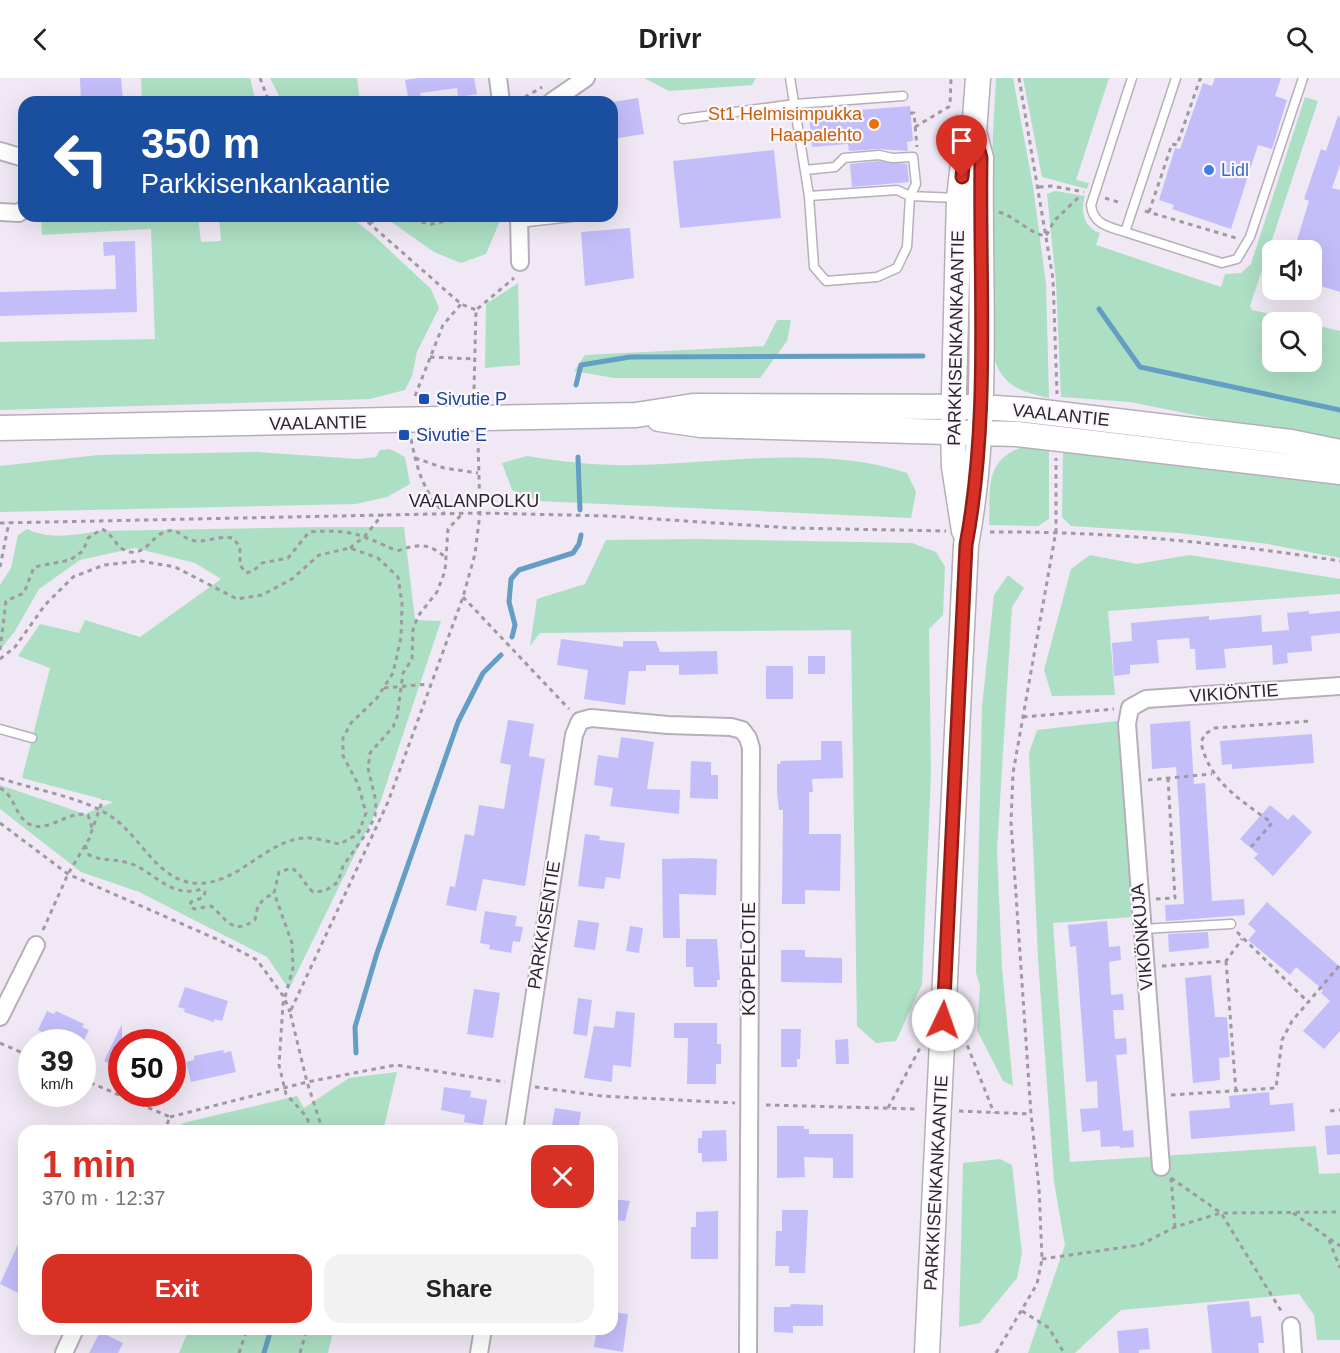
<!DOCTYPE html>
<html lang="en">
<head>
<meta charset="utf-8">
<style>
  :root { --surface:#fff; --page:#f2f2f2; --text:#222; --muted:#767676; --accent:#d93025 }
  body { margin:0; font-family:Arial,sans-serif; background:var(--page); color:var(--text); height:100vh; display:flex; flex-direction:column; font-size:22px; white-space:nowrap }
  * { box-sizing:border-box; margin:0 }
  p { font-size:20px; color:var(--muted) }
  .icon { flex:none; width:33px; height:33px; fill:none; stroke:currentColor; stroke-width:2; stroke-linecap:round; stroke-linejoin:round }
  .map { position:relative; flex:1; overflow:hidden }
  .drawer { position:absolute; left:18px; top:1047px; width:600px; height:210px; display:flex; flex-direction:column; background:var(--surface); border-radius:18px; box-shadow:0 6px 24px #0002 }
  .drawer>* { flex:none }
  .hud { position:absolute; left:18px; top:18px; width:600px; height:126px; border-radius:18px; box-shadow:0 6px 24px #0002; background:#1a4fa0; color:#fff; overflow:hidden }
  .controls { position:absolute; left:1262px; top:162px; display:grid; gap:12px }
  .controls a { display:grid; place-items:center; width:60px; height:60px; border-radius:12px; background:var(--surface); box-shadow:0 6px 24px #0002; font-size:30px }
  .speed { position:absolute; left:18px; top:951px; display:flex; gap:12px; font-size:30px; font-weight:700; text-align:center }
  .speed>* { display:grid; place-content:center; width:78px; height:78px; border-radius:50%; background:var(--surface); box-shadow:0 6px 24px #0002; line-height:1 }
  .speed small { font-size:15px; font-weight:400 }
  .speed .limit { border:9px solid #d22; background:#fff; color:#111 }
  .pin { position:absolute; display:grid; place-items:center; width:51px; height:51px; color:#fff; margin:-62px -26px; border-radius:50% 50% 50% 0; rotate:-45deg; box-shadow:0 0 6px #0007 }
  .pin .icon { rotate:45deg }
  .me { position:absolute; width:66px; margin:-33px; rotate:3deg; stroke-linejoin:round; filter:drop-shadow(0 0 4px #0008) }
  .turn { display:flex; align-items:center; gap:21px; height:126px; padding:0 24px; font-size:27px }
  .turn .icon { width:78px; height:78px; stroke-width:2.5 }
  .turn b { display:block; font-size:42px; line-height:51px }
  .round { display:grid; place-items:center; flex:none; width:63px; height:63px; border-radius:18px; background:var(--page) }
  .headline { display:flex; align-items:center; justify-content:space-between; height:102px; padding:0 24px }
  h1 { font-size:36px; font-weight:700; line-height:45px; color:var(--accent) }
  .primary-button { display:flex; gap:12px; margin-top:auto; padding:12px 24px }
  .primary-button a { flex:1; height:69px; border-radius:18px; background:var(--accent); color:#fff; font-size:24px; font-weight:700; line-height:69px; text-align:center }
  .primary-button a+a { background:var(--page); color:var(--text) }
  header { display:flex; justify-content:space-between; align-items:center; height:78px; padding:0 24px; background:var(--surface); font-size:27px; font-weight:700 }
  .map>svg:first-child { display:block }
</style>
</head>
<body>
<header><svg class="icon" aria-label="back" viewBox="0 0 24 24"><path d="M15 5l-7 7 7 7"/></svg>Drivr<svg class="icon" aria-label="search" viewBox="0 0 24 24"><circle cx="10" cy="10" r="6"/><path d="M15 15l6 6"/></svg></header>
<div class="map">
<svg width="1340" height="1275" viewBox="0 0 1340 1275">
  <rect width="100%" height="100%" fill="#f0e8f4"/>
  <path fill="#addfc4" d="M 141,0 L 250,0 L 256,24 L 142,24 Z
    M 270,0 L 357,0 L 360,24 L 282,24 Z
    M 644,0 L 756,0 L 752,7 L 669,13 Z
    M 996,0 L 1013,0 L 1033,108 L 1046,206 L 1049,320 C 1028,315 1007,311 997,288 C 987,263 991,232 990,206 C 989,137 992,69 996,0 Z
    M 1023,0 L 1109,0 L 1076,102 L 1089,105 L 1087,111 L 1042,99 Z
    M 1305,19 L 1318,23 L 1250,228 L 1252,232 L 1305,244 L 1272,244 L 1272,284 L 1311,284 L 1311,246 L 1340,253 L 1340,366 L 1130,324 L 1061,319 L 1056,204 L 1047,116 L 1055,113 L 1085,118 C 1080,134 1084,149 1100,155 L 1096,167 L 1221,209 L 1225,196 L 1241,195 L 1251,186 Z
    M 41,138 L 198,138 L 201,164 L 221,163 L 219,139 L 222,138 L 349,138 L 371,155 L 431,211 L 439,230 L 417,274 L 412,298 L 405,312 L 370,321 L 0,332 L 0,264 L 155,261 L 151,151 L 42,157 Z
    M 383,138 L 502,138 L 486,176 L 461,185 L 434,174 Z
    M 518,205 L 520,287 L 485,290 L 486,226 Z
    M 777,242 L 791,242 L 787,263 L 760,300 L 614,300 L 574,293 L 585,277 L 764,268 Z
    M 1026,368 L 1049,369 L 1049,441 L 1038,448 L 989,447 C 991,410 983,381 1026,368 Z
    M 390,371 L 405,379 L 410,406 L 387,419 L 356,426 L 0,434 L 0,388 L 98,377 L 257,374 L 358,381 L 376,379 L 380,372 Z
    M 1063,371 L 1340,401 L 1340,480 L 1268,466 L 1179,455 L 1071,448 L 1062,439 Z
    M 527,378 C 564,384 600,388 637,387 C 723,385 824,367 907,395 L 916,414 L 911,440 L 538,423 L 512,412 L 502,385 Z
    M 319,449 L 404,449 L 415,542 L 441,543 L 380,725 L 289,911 L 267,879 L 139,814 L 81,794 L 0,731 L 0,707 L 85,736 L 113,724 L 22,700 L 50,590 L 18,578 L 40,546 L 79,555 L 85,542 L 140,559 L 221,501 L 195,485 L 135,470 L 80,482 L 39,511 L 15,553 L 0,572 L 0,507 L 11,490 L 18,457 L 27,451 C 51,462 73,457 99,453 Z
    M 695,461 L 912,465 L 936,474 L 945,489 L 943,537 L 929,551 L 931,696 L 922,906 L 896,963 L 876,965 L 857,948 L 851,552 L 540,555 L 530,568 L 537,521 L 585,506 L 606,462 Z
    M 1090,477 L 1137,486 L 1190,477 L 1340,501 L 1340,516 L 1108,533 L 1115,617 L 1052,618 L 1044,592 L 1071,491 Z
    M 1008,497 L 1024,510 L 1012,529 L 997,772 L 1002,889 L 1013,1008 L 1003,1003 L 977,952 L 980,907 L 976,895 L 982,628 L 994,517 Z
    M 1117,643 L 1133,839 L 1053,845 L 1070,1084 L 1316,1068 L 1319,1096 L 1340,1095 L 1340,1262 L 1317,1262 L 1314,1237 L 1299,1216 L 1121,1232 L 1075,1275 L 1028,1275 L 1065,1167 L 1054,1104 L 1038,881 L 1029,675 L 1037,652 Z
    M 397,994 L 383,1053 L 174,1053 L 183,1045 L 297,1018 L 304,1030 L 349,1000 Z
    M 1000,1081 L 1012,1087 L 1022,1175 L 1017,1200 L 980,1245 L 959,1249 L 963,1085 Z
    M 189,1251 L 334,1251 L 328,1275 L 179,1275 Z"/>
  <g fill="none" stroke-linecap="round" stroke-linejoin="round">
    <path stroke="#649ec3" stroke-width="5" d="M 1099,231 L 1140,289 L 1340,332
      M 576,307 L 581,287 L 630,279 L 923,278
      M 578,379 L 580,432
      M 512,559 L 515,547 L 509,524 L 511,501 L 519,492 L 573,475 L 579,466 L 581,457
      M 356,975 L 355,949 L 377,875 L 458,644 L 483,595 L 501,577
      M 264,1275 L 271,1251"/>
  </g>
  <path fill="#c3bef9" d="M 80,0 L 121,0 L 123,22 L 81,24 Z
    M 418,0 L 474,0 L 477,16 L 458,19 L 457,10 L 420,15 L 422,24 L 409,24 L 405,2 Z
    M 1215,0 L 1281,0 L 1275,18 L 1287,22 L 1272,71 L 1258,67 L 1231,151 L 1172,131 L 1174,127 L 1159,122 L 1175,70 L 1180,71 L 1203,5 L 1212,8 Z
    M 638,20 L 644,56 L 612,61 L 612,24 Z
    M 910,28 L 913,63 L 907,64 L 908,73 L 878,71 L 849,73 L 848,66 L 812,69 L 809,36 Z
    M 1338,38 L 1340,39 L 1340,87 L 1332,110 L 1340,112 L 1340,214 L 1311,205 L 1311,172 L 1294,172 L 1309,123 L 1304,121 L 1321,71 L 1326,73 Z
    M 774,72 L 781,140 L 680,150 L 673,83 Z
    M 879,83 L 907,86 L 909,104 L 852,109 L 850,86 Z
    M 630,150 L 634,200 L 585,208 L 581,154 Z
    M 135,163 L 137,234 L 0,238 L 0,214 L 116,211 L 115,177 L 104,178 L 103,164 Z
    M 1309,533 L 1309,536 L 1340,533 L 1340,555 L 1311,558 L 1312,573 L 1287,575 L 1288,585 L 1273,587 L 1272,567 L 1224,571 L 1226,590 L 1196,592 L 1195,571 L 1190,571 L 1189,560 L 1157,562 L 1159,585 L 1130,587 L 1130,596 L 1114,598 L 1112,565 L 1132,563 L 1131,545 L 1209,538 L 1209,542 L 1261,537 L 1262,554 L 1289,552 L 1287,535 Z
    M 561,561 L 623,569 L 623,563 L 656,563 L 660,574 L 717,573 L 718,596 L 679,597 L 679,587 L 646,587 L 646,593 L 629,593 L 625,627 L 584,621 L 588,592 L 557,587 Z
    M 808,578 L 825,578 L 825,596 L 808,596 Z
    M 766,588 L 793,588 L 793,621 L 766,621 Z
    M 508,642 L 534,646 L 529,678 L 545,681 L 525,808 L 483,801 L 476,833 L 446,827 L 450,808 L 455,809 L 465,756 L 474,758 L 479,727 L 504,731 L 511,687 L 500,685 Z
    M 1190,643 L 1194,706 L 1205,705 L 1212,823 L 1244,821 L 1245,837 L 1166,843 L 1165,827 L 1184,826 L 1179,731 L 1176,689 L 1152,691 L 1150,646 Z
    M 1312,656 L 1314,685 L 1232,691 L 1232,686 L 1222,687 L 1220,663 Z
    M 621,659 L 654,664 L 647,711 L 680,712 L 679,736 L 610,728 L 613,710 L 594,707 L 598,677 L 618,680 Z
    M 821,663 L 842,663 L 843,700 L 812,701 L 813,714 L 809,714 L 809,756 L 841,756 L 840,813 L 805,812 L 805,826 L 782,826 L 783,732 L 779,732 L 777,715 L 777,686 L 780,686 L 781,683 L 821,682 Z
    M 691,683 L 711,684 L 711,697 L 718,697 L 718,721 L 690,720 Z
    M 1270,727 L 1288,742 L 1293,736 L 1312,754 L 1273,798 L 1254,780 L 1258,776 L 1240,761 Z
    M 585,756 L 600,758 L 599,762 L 625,765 L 620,801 L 606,799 L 604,811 L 578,808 Z
    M 694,780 L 717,781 L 716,817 L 679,816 L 680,860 L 663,860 L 662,781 Z
    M 1267,824 L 1340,889 L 1340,953 L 1324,971 L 1303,953 L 1330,923 L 1321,915 L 1323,912 L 1296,889 L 1290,897 L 1248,862 L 1256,853 L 1248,846 Z
    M 485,833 L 517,838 L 515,848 L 523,849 L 520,864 L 513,863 L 511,875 L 489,871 L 490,867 L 480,865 Z
    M 578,842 L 599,845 L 595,872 L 574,869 Z
    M 1107,843 L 1109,869 L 1120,868 L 1121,882 L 1109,884 L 1111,917 L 1123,916 L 1124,932 L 1113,932 L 1115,961 L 1126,960 L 1127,976 L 1116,977 L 1119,1010 L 1123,1053 L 1133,1052 L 1134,1069 L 1120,1070 L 1119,1068 L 1101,1069 L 1100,1052 L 1082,1054 L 1080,1031 L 1098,1030 L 1097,1003 L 1086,1004 L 1076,868 L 1070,869 L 1068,847 Z
    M 630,848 L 643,850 L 639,875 L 626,873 Z
    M 1208,854 L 1209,870 L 1169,874 L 1168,856 Z
    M 686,861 L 717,861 L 720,902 L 717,902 L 717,909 L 694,909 L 693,889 L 686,889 Z
    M 781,872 L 805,872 L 805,879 L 842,880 L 842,905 L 781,904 Z
    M 1211,897 L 1215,939 L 1227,939 L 1230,979 L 1219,980 L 1220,1002 L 1193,1005 L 1185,900 Z
    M 185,909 L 228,923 L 222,943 L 214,941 L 214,944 L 184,934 L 185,931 L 178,929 Z
    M 474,911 L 500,915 L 493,960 L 467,956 Z
    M 578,920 L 592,922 L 587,958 L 573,956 Z
    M 47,933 L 54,936 L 56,933 L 84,946 L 82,949 L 89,952 L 83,964 L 61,964 L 38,952 Z
    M 616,933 L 635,935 L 631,989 L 613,987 L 612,1004 L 584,1000 L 594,948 L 614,950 Z
    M 674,945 L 717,945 L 717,966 L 721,966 L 721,986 L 716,986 L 716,1006 L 687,1006 L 688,960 L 674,960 Z
    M 122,946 L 122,991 L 104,983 Z
    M 781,951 L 801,951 L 800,981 L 797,981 L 797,989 L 781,989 Z
    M 848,961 L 849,986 L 836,986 L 835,962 Z
    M 223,972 L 224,975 L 231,973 L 236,994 L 191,1004 L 186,984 L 194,982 L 194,978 Z
    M 444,1009 L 471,1013 L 470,1019 L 487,1022 L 483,1047 L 464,1044 L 465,1037 L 441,1032 Z
    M 1269,1014 L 1270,1027 L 1293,1025 L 1295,1053 L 1191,1061 L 1189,1033 L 1230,1030 L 1229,1018 Z
    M 555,1030 L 581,1034 L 578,1053 L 551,1053 Z
    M 1340,1047 L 1340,1076 L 1327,1077 L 1325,1048 Z
    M 777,1048 L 804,1048 L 804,1051 L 809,1051 L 809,1056 L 853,1056 L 853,1100 L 833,1100 L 833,1080 L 804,1079 L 805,1099 L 777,1100 Z
    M 726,1052 L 727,1083 L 702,1084 L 702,1075 L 698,1075 L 698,1060 L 702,1060 L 702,1053 Z
    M 612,1121 L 630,1123 L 625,1143 L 612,1142 Z
    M 782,1132 L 808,1132 L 805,1195 L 789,1195 L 789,1188 L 775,1188 L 776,1153 L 782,1153 Z
    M 718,1133 L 718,1181 L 691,1181 L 691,1149 L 696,1149 L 696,1134 Z
    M 24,1153 L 24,1218 L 0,1206 Z
    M 1249,1223 L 1251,1239 L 1261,1238 L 1264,1265 L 1258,1265 L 1259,1275 L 1212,1275 L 1207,1227 Z
    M 791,1226 L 823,1227 L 823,1248 L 793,1248 L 793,1255 L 774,1254 L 774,1229 L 790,1229 Z
    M 612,1234 L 628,1236 L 623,1274 L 594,1269 L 597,1251 L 612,1251 Z
    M 1148,1250 L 1150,1271 L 1139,1272 L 1139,1275 L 1119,1275 L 1117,1253 Z
    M 100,1254 L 123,1265 L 118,1275 L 89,1275 Z"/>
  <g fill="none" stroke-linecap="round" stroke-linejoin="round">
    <defs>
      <path id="lane" d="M 790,0 L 809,118 L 897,112 L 910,118 L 957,120
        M 1132,0 L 1091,127 C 1093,147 1110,149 1125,154 L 1176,0
        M 683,41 L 795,26 L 903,18
        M 805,92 L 835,89 L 844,80 L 879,77 L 892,80 L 913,79 L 916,106 L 910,118 L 907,169 L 897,190 L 877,199 L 826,203 L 814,189 L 809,118
        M 519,145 L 580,138
        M 1125,154 L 1222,185 L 1237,181 L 1250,159 L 1303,0
        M 0,651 L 32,660
        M 1142,851 L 1231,846"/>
      <path id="street" d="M 498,0 L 501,24
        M 551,24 L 586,0
        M 0,73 L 24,80
        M 0,134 L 19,135 L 24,131
        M 519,138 L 520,184
        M 0,939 L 36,867
        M 514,1053 L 574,657 L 580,643 L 591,640 L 668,647 L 731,649 L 742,652 L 748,660 L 751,670 L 748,1275
        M 1161,1089 L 1127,646 L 1130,630 L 1146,621 L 1340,608
        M 1291,1248 L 1293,1275
        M 64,1275 L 75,1251
        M 479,1275 L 483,1251"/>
      <path id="secondary" d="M 659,341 L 701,347 L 1017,356 L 1340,394
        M 0,350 L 636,337 L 693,328 L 981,329 L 1026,332 L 1291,364 L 1340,374
        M 964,453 L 954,389 L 953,354 L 959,120 L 964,77 L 974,54 L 978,0
        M 927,1275 L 966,467 C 990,340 979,209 981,80 L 974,54"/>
    </defs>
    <use href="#lane" stroke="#b6afba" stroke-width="11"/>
    <use href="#street" stroke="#b6afba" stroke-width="20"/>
    <use href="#secondary" stroke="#b6afba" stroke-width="27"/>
    <path stroke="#9f99a2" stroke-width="3" stroke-dasharray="4.5 4.5" stroke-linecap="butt" d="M 260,0 L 269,24
      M 1019,0 L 1053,201 L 1057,316
      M 517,24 L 542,9
      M 910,35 L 914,35 L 917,69
      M 915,49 L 950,28 L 951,0
      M 1039,109 L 1052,108 L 1084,114
      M 1105,120 L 1121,125
      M 1145,133 L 1236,160
      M 999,134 C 1016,139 1032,157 1046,158 L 1054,143 L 1081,117
      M 1149,134 L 1172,66 L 1177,67 L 1200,1 L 1206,0
      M 361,138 L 461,226 L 476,232
      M 369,145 L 393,138 L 431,146 L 472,138
      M 430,279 L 475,281
      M 474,311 L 476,232 L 514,200
      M 415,318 L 443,247 L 461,226
      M 411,361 C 417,391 423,413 444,435
      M 415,380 L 444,390 L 478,395
      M 0,445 L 480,435 L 610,438 L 792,450 L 946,453
      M 990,454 C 1108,453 1224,465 1340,483
      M 350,470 L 365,458 L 383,436
      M 0,489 L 9,444
      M 463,519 L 569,631
      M 0,572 L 6,523 L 24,515 L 34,489 L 70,482 L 83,473 L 88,460 L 102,451 C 114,456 115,471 130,474 C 147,476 152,458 165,454 C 177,449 181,459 191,462 C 203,466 219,457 233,460 L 240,469 L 240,487 L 246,495 L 253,493 L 262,485 L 288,480 L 309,454 C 351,451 359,456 397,473 C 417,466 429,464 446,480
      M 0,581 L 15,569 L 45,527 L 73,499 L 104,487 L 141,483 L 175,489 L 237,521 L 262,517 L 292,501 L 319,477 L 350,470 L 378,480 L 398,499 L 402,526 L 401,559 L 393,595 L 377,620 L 351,645 L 343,660 L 343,678 L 358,706 L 366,735 L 358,756 L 340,766 C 329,764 315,759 304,760 C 267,763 242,801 205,805 C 160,810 143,760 112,739 C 83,719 34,712 0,700
      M 384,610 L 429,606
      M 1023,639 L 1114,631
      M 1148,702 L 1212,696
      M 0,710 C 15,718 15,738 29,746 C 48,756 67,732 88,737 L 92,750
      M 0,745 L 68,796 L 221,863 L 257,882 L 284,919 L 290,934
      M 85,767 L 89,777 C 102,783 112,781 125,784 C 153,790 169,822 201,811 L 205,814 L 204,819 L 191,824 L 190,828 L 194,831 L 211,828 C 227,841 232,858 255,842 C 257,826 261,822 274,815
      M 1251,769 L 1272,745 C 1241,722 1209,704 1201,664 L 1205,656 L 1215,650 L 1312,643
      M 1156,821 L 1175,820 L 1168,701
      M 43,852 L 68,796 L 89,761 L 103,721
      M 1237,854 L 1308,924
      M 1226,883 L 1236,1014
      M 1162,888 L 1226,883 L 1242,861
      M 964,959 L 994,1035
      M 0,965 L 32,979
      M 82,1001 L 170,1039 L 164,1053
      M 535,1009 L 602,1018 L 735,1025
      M 1171,1017 L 1276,1010 L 1282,962 L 1292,943 L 1340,887
      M 766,1027 L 918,1031
      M 888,1030 L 920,970
      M 959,1033 L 1030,1036
      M 1330,1033 L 1340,1032
      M 170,1039 L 307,1004 L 396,987 L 505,1004
      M 309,1053 L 310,1047 L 306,1038 L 286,1016 L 279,987 L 283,926 L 293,890 L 292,865 L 274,815 L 279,794 L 292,790 C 302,797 304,806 313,814 L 325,813 L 338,804 L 343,788 L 368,753 L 375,738 L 376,724 L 368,690 L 370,675 L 393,649 L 397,639 L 403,595 L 412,581 L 413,552 L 418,538 L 437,514 L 445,493 L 448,451 L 463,435
      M 323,1053 L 307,1004 L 290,934 L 388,724 L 463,519 L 475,476 L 480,435 L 478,364
      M 1171,1100 L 1221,1135 L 1283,1236
      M 1171,1100 L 1175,1149
      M 1293,1135 L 1340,1168
      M 1329,1162 L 1340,1190
      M 1042,1181 L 1140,1167 L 1175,1149 L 1221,1135 L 1340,1134
      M 1022,1233 L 1049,1250 L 1064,1275
      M 239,1275 L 247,1251
      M 300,1275 L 307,1251
      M 996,1275 L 1037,1206 L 1042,1181 L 1039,1110 L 1031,1036 L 1011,744 L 1013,695 L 1056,453 L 1056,380"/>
    <use href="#lane" stroke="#fff" stroke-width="8"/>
    <use href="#street" stroke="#fff" stroke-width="16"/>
    <use href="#secondary" stroke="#fff" stroke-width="24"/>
  </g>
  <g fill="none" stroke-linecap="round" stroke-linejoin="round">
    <defs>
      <path id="route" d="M 943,942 L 966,467 C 990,340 979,209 981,80 L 974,54 L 964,77 L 962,99"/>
    </defs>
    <use href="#route" stroke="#8d1f18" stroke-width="15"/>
    <use href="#route" stroke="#d93025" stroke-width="10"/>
  </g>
  <circle fill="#e8710a" stroke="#fcf7fe" stroke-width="2" cx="874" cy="46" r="6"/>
  <circle fill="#3f7fe0" stroke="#fcf7fe" stroke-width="2" cx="1209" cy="92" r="6"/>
  <g fill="#1a4fb4" stroke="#fcf7fe" stroke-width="2">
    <rect x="418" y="315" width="12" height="12" rx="3"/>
    <rect x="398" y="351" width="12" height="12" rx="3"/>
  </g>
  <g text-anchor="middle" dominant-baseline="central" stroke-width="4.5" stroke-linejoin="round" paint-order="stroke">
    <g font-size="18" fill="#c56008" stroke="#fcf7fe" text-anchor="end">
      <text x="862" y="36">St1 Helmisimpukka<tspan x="862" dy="21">Haapalehto</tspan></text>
    </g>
    <g font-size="18" fill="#366cbe" stroke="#fcf7fe" text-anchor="start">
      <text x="1221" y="92">Lidl</text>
    </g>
    <g font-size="18" fill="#2b282c" stroke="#fcf7fe">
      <text transform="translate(956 260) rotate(-89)">PARKKISENKANKAANTIE</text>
      <text transform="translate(1061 337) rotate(6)">VAALANTIE</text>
      <text transform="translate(318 345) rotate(-1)">VAALANTIE</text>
      <text x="474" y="423">VAALANPOLKU</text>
      <text transform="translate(1234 615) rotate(-4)">VIKIÖNTIE</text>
      <text transform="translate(544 847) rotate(-81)">PARKKISENTIE</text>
      <text transform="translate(1142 859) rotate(-95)">VIKIÖNKUJA</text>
      <text transform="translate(749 881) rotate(-90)">KOPPELOTIE</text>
      <text transform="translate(936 1105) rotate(-87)">PARKKISENKANKAANTIE</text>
    </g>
    <g font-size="18" fill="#164399" stroke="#fcf7fe" text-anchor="start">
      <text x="436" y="321">Sivutie P</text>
      <text x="416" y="357">Sivutie E</text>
    </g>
  </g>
</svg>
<div class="controls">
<a><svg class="icon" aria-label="sound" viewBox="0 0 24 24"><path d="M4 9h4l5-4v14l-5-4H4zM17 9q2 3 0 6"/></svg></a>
<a><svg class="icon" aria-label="search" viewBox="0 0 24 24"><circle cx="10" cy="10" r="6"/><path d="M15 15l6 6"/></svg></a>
</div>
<div class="speed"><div>39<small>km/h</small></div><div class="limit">50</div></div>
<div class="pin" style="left:962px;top:99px;background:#d93025"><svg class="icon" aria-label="arrive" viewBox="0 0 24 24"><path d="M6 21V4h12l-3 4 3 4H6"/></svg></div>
<svg class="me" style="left:943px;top:942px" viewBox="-20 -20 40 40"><circle r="19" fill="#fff"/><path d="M0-13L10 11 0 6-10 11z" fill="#d93025"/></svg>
<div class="hud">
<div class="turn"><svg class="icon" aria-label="left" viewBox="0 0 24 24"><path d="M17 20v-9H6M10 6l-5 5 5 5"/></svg><div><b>350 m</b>Parkkisenkankaantie</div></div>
</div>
<section class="drawer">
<div class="headline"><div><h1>1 min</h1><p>370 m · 12:37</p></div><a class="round" style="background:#d93025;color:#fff"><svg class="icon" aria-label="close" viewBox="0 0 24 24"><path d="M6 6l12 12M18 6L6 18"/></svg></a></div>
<div class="primary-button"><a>Exit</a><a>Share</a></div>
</section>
</div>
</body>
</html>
